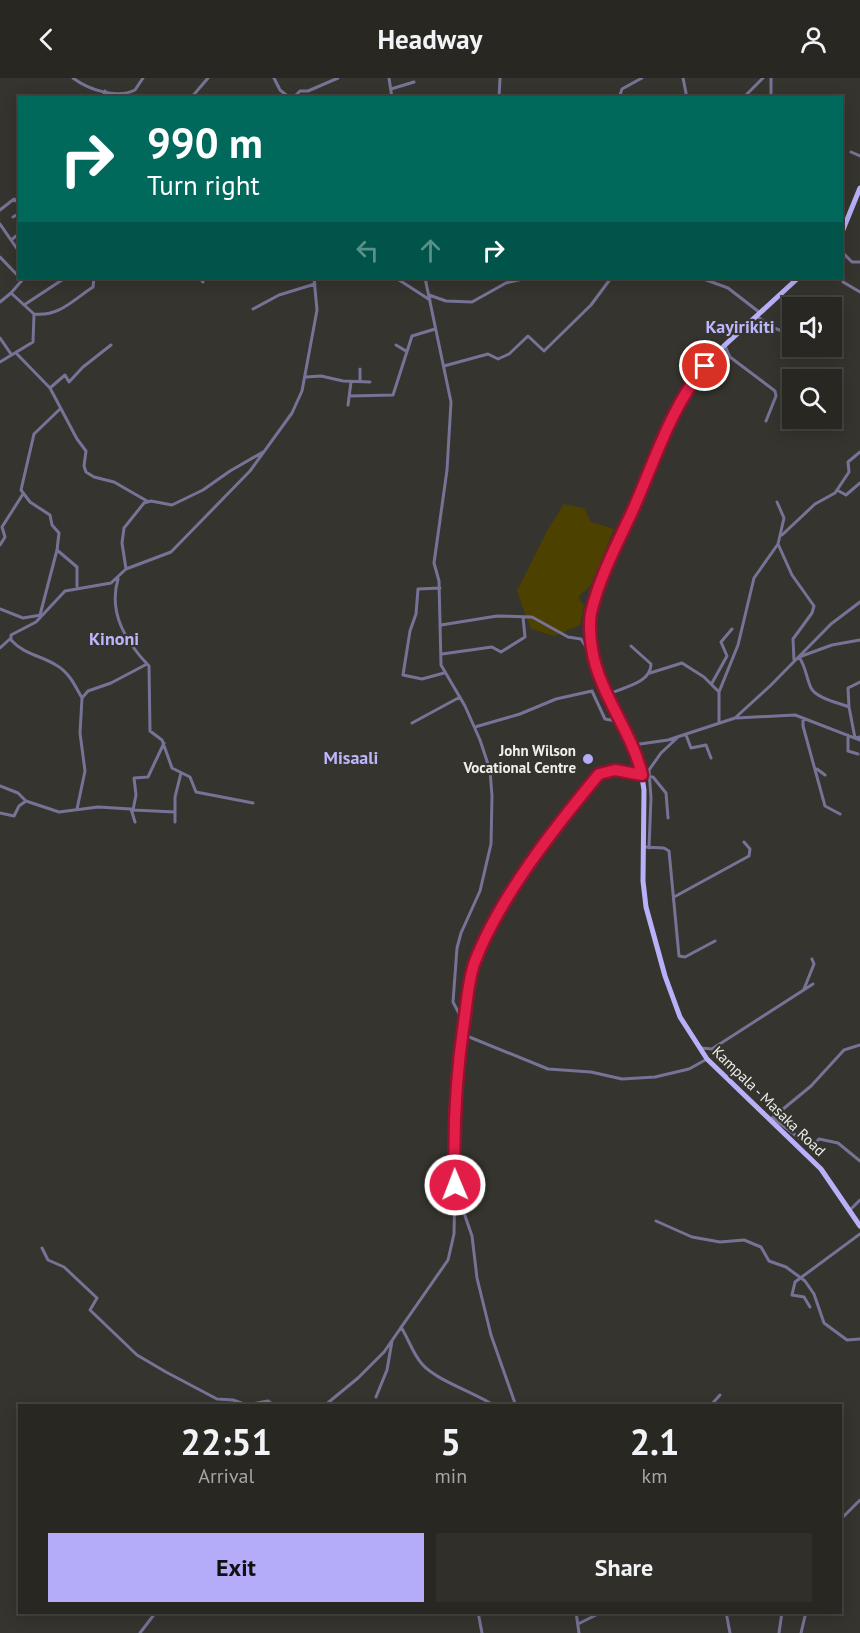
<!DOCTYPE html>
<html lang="en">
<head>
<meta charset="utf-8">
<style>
  :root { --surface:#282722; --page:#302f2a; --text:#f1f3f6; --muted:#a5a5a5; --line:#444440; --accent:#b4acf9 }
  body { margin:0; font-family:"PT Sans",sans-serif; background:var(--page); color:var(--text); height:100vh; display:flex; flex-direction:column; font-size:22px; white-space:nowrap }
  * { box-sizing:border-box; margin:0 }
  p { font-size:20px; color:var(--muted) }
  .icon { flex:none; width:33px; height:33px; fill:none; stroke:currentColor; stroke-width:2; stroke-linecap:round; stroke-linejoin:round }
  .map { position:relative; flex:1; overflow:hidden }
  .panel { position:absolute; left:18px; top:1326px; width:824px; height:210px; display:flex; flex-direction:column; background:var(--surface); border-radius:0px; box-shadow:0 3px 15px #0003,0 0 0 2px var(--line) }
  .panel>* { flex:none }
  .banner { position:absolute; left:18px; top:18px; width:825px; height:183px; border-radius:0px; box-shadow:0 3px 15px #0003,0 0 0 2px var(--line); background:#00695c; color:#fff; overflow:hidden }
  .controls { position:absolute; left:782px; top:219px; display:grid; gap:12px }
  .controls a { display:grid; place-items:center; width:60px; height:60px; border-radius:0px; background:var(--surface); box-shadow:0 3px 15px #0003,0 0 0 2px var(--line); font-size:30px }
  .pin { position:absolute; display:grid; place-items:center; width:51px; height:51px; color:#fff; margin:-26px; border:3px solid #fff; border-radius:50%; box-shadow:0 2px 6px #0007 }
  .me { position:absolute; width:66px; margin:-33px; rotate:359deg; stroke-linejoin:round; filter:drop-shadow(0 0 4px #0008) }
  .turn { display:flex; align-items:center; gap:21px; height:126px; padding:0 30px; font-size:27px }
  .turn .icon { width:78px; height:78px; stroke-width:2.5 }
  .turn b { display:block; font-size:42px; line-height:51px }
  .lanes { display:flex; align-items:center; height:57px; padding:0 30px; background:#0003; justify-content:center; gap:30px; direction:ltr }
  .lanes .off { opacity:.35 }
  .eta { display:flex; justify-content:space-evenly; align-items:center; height:102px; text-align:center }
  .eta b { font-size:36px; font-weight:600; line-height:42px }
  .button { display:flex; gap:12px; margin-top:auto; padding:12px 30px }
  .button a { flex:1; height:69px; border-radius:0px; background:var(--accent); color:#111; font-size:24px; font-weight:600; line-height:69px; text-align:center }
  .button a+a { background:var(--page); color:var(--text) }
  header { display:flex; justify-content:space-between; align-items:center; height:78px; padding:0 30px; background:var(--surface); font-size:27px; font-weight:600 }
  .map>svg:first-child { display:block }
</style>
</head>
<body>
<header><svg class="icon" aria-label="back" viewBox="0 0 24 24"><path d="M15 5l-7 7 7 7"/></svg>Headway<svg class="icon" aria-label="person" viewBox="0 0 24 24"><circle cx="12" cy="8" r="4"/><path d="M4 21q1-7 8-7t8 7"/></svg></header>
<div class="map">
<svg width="860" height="1555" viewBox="0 0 860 1555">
  <rect width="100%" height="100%" fill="#35342e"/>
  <path fill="#4d4100" d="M 564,426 L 584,430 L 591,444 L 614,451 L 591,507 L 578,519 L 584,527 L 580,547 L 554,558 L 531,551 L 517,513 L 547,453 Z"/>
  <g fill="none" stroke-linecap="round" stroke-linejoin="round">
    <path stroke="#767396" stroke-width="3" d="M 73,0 C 89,12 117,21 135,12 L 143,0
      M 274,0 L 280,12 L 290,20
      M 389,0 L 392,20
      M 683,0 L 687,20
      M 391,11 L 414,4
      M 103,20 L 105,13
      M 191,20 L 208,0
      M 293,20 L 300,13 L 308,13 L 338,0
      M 499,20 L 500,0
      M 619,20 L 622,11 L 642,0
      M 743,20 L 763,0
      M 771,20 L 771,0
      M 851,74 L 860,78
      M 0,132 L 14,121 L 20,126
      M 13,139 L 20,135
      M 0,146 L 20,175
      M 11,162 L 20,155
      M 842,174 L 852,184 L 860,184
      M 0,179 L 22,202
      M 200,200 L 203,204
      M 396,200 L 430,222
      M 425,200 L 451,324 L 447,392 L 434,485 L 439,503 L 441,587 L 465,628 L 480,662 L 490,692 L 492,718 L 491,766 L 480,813 L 461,855 L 457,870 L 453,924 L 463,943
      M 701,200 L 728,210 L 759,234
      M 843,204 L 860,214
      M 429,217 L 446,223 L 472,224 L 506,205 L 527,200
      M 0,224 L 11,215
      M 24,227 L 65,200
      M 253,231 L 279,217 L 315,206
      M 34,236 C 59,239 73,222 93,209 L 94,200
      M 757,238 L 769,248 L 792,257
      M 0,260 L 11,276
      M 396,267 L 406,273
      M 725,268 L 730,279 L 775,313 L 776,318 L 766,343
      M 16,275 L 50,310 L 77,361 L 86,373 L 84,388 L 86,394 L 94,399 L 114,404 L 147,423
      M 0,284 L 33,264 L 34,236 L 11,215 L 24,200
      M 444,288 L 488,276 L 498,281 L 509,276 L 528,258 L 544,273 L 591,227 L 611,200
      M 306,299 L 321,298 L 343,303 L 370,304
      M 360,303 L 360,291
      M 50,310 L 65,297 L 69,304 L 83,289 L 111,267
      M 350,318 L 393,317 L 412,258 L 435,251
      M 348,327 L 351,304
      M 60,331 L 34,356 L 21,412 L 30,424 L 50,437 L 52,447 L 59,455 L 57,472 L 77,489 L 77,508
      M 837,412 L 846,417 L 860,405
      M 777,424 L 784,440 L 778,466 L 792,497 L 814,528 L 812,535 L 793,561 L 794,582
      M 782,457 L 815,426 L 835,415 L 849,394 L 848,384 L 860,374
      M 0,467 L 5,459 L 2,449 L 23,416
      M 126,491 L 122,465 L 124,450 L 144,425 L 151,423 L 172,427 L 203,412 L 230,393 L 263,374
      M 118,501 C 108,535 126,564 149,588 L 150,653 L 162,662 L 172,690 L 190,699 L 196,714 L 253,725
      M 440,510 L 418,511 L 416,536 L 410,553 L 403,597 L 422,601 L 444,595
      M 0,531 L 23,540 L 41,537
      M 40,537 L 57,472
      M 441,547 L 497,538 L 532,539 L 568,559 L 581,561 L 594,581
      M 860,562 L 832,567 L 799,579 C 806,589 806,599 811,610 C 816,620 839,625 849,629 L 855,660 L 860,659
      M 0,570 L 11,560
      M 442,576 L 492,569 L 501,574 L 525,559 L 523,539
      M 650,595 L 682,585 L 704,599 L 719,614
      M 712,605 L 727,578 L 721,564 L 732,551
      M 609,616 C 624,609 651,605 651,586 L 631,568
      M 82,620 C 75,608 70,595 56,587 C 40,577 25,577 11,562 L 11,557 L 36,544 L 65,513 L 111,505 L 126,491 L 171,474 L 250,393 L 292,335 L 302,313 L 317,232 L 314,200
      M 849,629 L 848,610 L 860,604
      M 737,640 L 795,637 L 860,662
      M 803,640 L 803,648 L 825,728 L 840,736
      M 412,645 L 460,619
      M 719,645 L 719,614 L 738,567 L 754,500 L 778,466
      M 475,649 L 520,636 L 556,621 L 592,613 L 605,641 L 622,644
      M 686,657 L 691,670 L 706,667 L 711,680
      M 848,657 L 848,673 L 858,676
      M 164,665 L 148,699 L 134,700 L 136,717 L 133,732 L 175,734
      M 633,667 L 668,662 L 735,640 L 770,608 L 831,546 L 860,524
      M 817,691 L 825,697
      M 0,708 L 18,715 L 26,723
      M 77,731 L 85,693 L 80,655 L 82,620 L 88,613 L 111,605 L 147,586
      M 0,735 L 14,738 L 19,728 L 26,723 L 59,734 L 98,729 L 131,731 L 135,744
      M 175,744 L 175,719 L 181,695
      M 644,769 L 664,770 L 669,773 L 679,878 L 685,879 L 715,863
      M 649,770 L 651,720 L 649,692 L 661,675 L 677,660
      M 674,819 L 749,778 L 750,771 L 744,764
      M 804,911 L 814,886 L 812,881
      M 462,956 L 548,991 L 591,994 L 622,1001 L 655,999 L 689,991 L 707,981
      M 701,970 L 712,971 L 813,906
      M 773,1040 L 811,1069 L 819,1061 L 838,1065 L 860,1083
      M 771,1041 L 811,1008 L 844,972 L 860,967
      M 455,1109 L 472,1158 L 477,1200 L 491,1257 L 516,1328
      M 850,1132 L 860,1122
      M 656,1143 L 692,1159 L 720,1164 L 744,1162 L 761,1169 L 769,1183 L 786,1189 L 805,1203 L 814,1216 L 824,1245 L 847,1262 L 860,1261
      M 42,1170 L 48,1182 L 64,1189 L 97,1220 L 90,1232 L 137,1277 L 166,1294 L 217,1321 L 233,1322 L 247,1327
      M 810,1229 L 804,1219 L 792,1217 L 795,1204 L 860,1156
      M 401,1249 C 408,1260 413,1276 422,1286 C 437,1303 474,1314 495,1328
      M 376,1319 L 387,1292 L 392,1263
      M 191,1327 L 193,1328
      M 246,1327 L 268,1323 L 275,1328
      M 324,1328 L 358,1300 L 384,1274 L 448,1182 L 454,1156 L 457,997 L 473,888 L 488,856 L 535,779 L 599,696 L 615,691 L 633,697 L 653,699 L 666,715 L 668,740
      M 710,1328 L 720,1317
      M 840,1442 L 860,1422
      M 478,1534 L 482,1555
      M 576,1534 L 579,1555
      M 726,1534 L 730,1555
      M 578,1546 L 602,1534
      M 140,1555 L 156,1534
      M 779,1555 L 782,1534
      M 801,1555 L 806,1534"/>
    <path stroke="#b8b1f9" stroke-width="5" d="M 842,154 L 860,110
      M 798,200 L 713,278 L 685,316 L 655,378 L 602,501 L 593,529 L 590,554 L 600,598 L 630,659 L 640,686 L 644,712 L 643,803 L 646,829 L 665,898 L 680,939 L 707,981 L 821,1091 L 860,1148"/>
  </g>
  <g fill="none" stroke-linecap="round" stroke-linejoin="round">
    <defs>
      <path id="route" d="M 455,1107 C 453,1052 456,998 464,944 C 467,925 468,904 474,886 C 498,821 555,749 599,696 L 615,692 L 642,697 C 632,653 599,616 592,571 C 590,559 589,547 591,535 C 599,500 617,466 632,434 C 654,385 670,330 705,288"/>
    </defs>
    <use href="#route" stroke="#92132f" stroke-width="15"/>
    <use href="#route" stroke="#e11d48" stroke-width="10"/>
  </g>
  <circle fill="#b4acf9" stroke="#35342e" stroke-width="2" cx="588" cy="681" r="6"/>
  <g text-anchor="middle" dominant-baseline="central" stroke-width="4.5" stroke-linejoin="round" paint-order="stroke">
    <g font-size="15" font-weight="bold" fill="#eeeeea" stroke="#35342e" text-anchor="end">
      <text x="576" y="672">John Wilson<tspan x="576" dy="17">Vocational Centre</tspan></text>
    </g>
    <g font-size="15" fill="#eeeeea" stroke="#35342e">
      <text transform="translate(769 1023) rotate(44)">Kampala - Masaka Road</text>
    </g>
    <g font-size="18" font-weight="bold" fill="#bcb6fd" stroke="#35342e">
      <text x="740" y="248">Kayirikiti</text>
      <text x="114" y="560">Kinoni</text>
      <text x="351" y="679">Misaali</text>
    </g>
  </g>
</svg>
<div class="controls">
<a><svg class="icon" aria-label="sound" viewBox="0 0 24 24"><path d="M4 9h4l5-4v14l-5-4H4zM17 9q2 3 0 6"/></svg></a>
<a><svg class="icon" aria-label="search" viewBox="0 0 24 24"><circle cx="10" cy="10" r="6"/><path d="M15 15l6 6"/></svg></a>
</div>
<div class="pin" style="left:705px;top:288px;background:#d93025"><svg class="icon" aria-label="arrive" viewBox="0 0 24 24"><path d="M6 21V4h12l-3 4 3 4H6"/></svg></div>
<svg class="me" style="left:455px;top:1107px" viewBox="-20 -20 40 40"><circle r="17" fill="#e11d48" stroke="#fff" stroke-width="3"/><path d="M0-11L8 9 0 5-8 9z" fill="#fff"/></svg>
<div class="banner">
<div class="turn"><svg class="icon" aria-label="right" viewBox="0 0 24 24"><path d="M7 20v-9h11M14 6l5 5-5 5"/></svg><div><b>990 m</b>Turn right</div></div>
<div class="lanes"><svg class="icon off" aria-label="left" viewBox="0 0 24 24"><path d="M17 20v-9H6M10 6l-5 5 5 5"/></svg><svg class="icon off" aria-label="ahead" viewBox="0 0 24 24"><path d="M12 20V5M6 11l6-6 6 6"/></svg><svg class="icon" aria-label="right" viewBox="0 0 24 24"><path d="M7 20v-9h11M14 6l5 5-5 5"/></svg></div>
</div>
<section class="panel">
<div class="eta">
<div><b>22:51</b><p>Arrival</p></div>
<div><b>5</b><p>min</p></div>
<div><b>2.1</b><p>km</p></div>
</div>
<div class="button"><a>Exit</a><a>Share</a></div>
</section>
</div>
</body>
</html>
